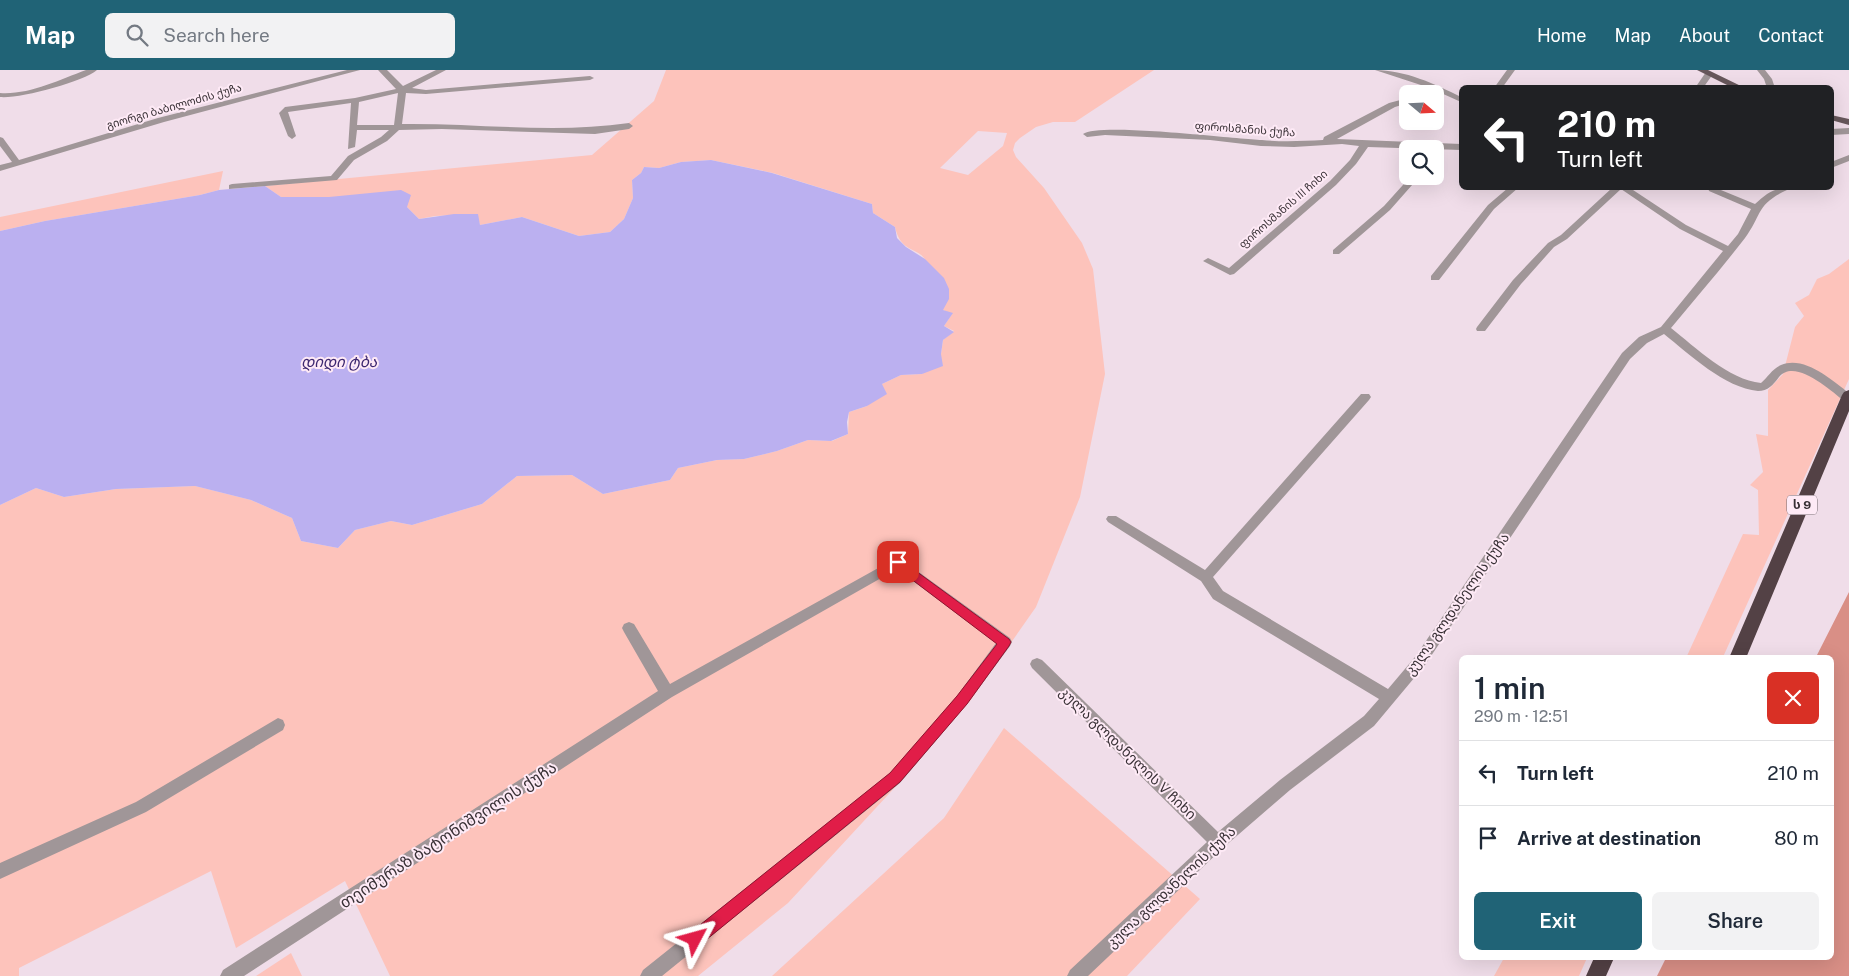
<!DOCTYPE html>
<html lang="en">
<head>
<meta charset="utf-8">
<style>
  :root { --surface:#fff; --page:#f2f2f3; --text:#1f2937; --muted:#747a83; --line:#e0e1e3; --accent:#206376 }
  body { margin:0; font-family:"Public Sans","Noto Sans Georgian",sans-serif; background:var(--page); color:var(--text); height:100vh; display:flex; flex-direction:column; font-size:19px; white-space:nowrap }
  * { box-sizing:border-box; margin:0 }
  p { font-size:16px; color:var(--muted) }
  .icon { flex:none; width:28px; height:28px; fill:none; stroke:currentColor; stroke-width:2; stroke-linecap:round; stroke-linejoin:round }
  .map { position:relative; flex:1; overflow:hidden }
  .drawer { position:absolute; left:1459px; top:585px; width:375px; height:305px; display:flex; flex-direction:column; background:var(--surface); border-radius:8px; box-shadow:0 5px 20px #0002 }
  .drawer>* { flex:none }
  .top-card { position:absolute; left:1459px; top:15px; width:375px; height:105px; border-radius:8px; box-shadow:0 5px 20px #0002; background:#202124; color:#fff; overflow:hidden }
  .needle { width:32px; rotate:109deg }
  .tools { position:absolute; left:1399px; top:15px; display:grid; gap:10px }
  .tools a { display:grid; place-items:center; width:45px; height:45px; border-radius:8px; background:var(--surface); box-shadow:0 5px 20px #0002; font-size:25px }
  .pin { position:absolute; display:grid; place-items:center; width:42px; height:42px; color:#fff; margin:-21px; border-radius:10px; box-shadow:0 2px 8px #0006 }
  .me { position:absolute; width:55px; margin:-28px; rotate:51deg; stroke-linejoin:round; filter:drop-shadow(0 0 4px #0008) }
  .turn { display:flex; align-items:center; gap:18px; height:105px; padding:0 15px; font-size:22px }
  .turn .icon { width:65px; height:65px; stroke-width:2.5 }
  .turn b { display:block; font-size:35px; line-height:42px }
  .round { display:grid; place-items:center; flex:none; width:52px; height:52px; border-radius:8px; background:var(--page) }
  .overview { display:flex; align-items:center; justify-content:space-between; height:85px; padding:0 15px }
  h1 { font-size:30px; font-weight:600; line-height:38px }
  .primary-button { display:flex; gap:10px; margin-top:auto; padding:10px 15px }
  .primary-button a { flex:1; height:58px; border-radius:8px; background:var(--accent); color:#fff; font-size:20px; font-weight:600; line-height:58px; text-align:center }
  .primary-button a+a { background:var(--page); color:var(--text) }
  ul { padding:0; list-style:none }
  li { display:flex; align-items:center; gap:15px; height:65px; padding:0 15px; border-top:1px solid var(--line) }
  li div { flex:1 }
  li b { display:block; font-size:19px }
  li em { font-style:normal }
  header { display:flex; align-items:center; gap:30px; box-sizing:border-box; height:70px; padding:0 25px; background:var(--accent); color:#fff }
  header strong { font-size:24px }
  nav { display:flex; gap:28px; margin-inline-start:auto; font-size:18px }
  .search { width:350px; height:45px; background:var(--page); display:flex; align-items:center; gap:12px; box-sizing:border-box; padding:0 18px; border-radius:8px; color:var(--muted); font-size:19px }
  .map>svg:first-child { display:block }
</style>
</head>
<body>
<header>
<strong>Map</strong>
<div class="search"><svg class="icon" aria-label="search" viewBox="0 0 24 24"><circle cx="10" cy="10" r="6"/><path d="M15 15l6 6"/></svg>Search here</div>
<nav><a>Home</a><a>Map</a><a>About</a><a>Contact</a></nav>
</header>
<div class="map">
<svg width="1849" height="906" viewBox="0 0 1849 906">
  <rect width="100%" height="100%" fill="#f0dde9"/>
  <path fill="#fdc3bb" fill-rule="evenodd" d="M 666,0 L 1154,0 L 1075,52 L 1053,52 L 1036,57 L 1020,68 L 1015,73 L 1013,80 L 1016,87 L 1044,118 L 1082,173 L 1093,199 L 1105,304 L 1080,427 L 1036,537 L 970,631 L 899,713 L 788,833 L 698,906 L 390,906 L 345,811 L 236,878 L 211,801 L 19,898 L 19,906 L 0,906 L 0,435 L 36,418 L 64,427 L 116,419 L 195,416 L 251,430 L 292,448 L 301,471 L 338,478 L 355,460 L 391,451 L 412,455 L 482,434 L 517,406 L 572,405 L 603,424 L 670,410 L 678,398 L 717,390 L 744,389 L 777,381 L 808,370 L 832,371 L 848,364 L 849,342 L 867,336 L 882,314 L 901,305 L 922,304 L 941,284 L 943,270 L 954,261 L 944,256 L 952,244 L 943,240 C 938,225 934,205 926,191 C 918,176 901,184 895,157 L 873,143 L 872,134 L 773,103 L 711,90 L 681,92 L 659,98 L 644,97 L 641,103 L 632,110 L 633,128 L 624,149 L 610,162 L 579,166 L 522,147 L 480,155 L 477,144 L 435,146 L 419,149 L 407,137 L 329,127 L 281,127 L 265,116 L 592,85 L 654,31 ZM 978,61 L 1007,63 L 1003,76 L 968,105 L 940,98 Z
    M 223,101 L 219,120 L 200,125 L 45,151 L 0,161 L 0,147 Z
    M 1849,189 L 1849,309 L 1723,587 L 1686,588 L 1743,464 L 1759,465 L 1758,420 L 1750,415 L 1763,402 L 1756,364 L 1768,366 L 1768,320 L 1783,304 L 1795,257 L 1804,246 L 1795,233 L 1809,225 L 1817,209 L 1829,204 Z
    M 1004,658 L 1200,829 L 1127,906 L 772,906 L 944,748 Z
    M 291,883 L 302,906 L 256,906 Z
    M 1504,888 L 1587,888 L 1579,906 L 1494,906 Z"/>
  <path fill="#d98f86" d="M 1849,522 L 1849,906 L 1657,906 L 1666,888 L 1831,888 L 1831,588 L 1816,587 Z"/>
  <path fill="#bbb0f0" d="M 711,90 L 772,103 L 872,134 L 873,143 L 895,157 L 897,168 L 906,177 L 925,189 L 944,208 L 949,219 L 949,229 L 943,240 L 953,243 L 944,256 L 954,262 L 943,270 L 941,284 L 943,296 L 922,304 L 901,305 L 882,314 L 887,324 L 867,336 L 849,342 L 847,352 L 848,364 L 831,371 L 808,370 L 777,381 L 744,389 L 717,390 L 678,398 L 670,410 L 603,424 L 572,405 L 517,406 L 482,434 L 412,455 L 391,451 L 355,460 L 338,478 L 301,471 L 292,448 L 251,430 L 195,416 L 116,419 L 64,427 L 36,418 L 0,435 L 0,161 L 45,151 L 200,125 L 219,120 L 265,116 L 281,127 L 329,127 L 401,120 L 411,125 L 407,137 L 419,149 L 454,144 L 478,144 L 480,155 L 522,147 L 579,166 L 610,162 L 624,149 L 633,128 L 632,110 L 641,103 L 644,97 L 659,98 L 681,92 Z"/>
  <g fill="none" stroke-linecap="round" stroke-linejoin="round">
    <path fill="#a09698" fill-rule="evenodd" d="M 86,0 L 97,0 C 83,12 19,29 0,27 L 0,23 C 29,25 59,10 86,0 Z
      M 347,0 L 360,0 L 164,52 L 0,101 L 0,95 L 12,92 L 0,76 L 0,67 L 3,68 L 19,90 L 158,48 Z
      M 378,0 L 387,0 L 403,16 L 436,0 L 446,0 L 412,18 L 426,20 L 590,6 L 594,8 L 590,10 L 426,24 L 406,23 L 402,54 C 477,53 555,64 629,53 L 633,56 L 629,59 L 595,64 L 442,59 L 399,60 L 387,71 L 354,90 L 337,110 L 229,119 L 229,115 L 232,114 L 331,106 L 348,86 L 381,67 L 389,60 L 357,60 L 355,77 L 348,79 L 351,33 L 288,42 L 296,66 L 292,69 L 288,66 L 279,43 L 285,37 L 355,28 L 396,19 ZM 398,23 L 394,55 L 357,55 L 359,32 Z
      M 1375,0 C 1405,0 1435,14 1461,27 L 1461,32 L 1430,18 Z
      M 1507,0 L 1515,0 L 1502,18 L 1494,18 Z
      M 1757,0 L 1765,0 L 1772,9 L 1775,18 L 1767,18 L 1764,9 Z
      M 1706,2 L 1713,4 L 1703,18 L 1695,18 Z
      M 1408,28 L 1408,33 L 1395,37 L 1337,69 L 1461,74 L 1461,80 L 1368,77 L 1356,94 L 1336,115 L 1234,204 L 1230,205 L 1203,191 L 1208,188 L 1229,198 L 1330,111 L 1350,90 L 1359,76 L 1342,74 L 1294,77 L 1261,76 L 1210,70 L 1105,65 L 1087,67 L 1083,64 C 1099,52 1234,69 1262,70 C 1282,72 1303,71 1323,70 L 1324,67 L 1389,33 Z
      M 1849,58 L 1849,64 L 1831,65 L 1831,59 Z
      M 1849,85 L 1849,91 L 1831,98 L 1831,92 Z
      M 1411,106 L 1420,106 L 1390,140 L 1339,184 L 1333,184 L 1333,180 L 1384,136 Z
      M 1508,118 L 1518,118 L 1494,139 L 1439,210 L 1431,210 L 1431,206 L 1488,135 Z
      M 1612,118 L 1630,118 L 1686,155 L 1728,176 L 1738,164 L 1751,139 L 1709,121 L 1708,118 L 1716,118 L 1755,134 C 1766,124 1773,118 1788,118 L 1787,120 C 1756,134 1762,145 1745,168 C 1721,199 1696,228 1671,258 C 1695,277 1729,310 1761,313 C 1768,307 1772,299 1781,295 C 1804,285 1832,310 1849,323 L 1849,332 L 1844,331 C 1830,320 1795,288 1779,307 C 1773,315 1768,321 1758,321 C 1725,318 1689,284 1664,264 L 1647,273 L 1630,289 L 1425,595 L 1374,656 L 1290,720 L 1224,777 L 1088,906 L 1067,906 L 1070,900 L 1207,772 L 1032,598 L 1030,594 L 1032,590 L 1037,588 L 1042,590 L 1218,762 L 1280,710 L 1364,646 L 1379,629 L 1213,529 L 1201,511 L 1108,452 L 1106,449 L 1108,446 L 1116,446 L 1205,500 L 1361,324 L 1369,324 L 1371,327 L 1369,330 L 1213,507 L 1223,521 L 1388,619 L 1415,587 L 1622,283 L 1639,267 L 1661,257 L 1723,181 L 1680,159 L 1621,119 L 1567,169 L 1554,177 L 1521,214 L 1485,261 L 1477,261 L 1476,259 L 1477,257 L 1513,210 L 1548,173 L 1561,165 Z
      M 898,487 L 1010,568 L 1012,572 L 1010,576 L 967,634 L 900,713 L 662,906 L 640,906 L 643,900 L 890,703 L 957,626 L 996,573 L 897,499 L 672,627 L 244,906 L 220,906 L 223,900 L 658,621 L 624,562 L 622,558 L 624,554 L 629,552 L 634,554 L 670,614 Z
      M 278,648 L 283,650 L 285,655 L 283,660 L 146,742 L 0,809 L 0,793 L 136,732 Z"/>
    <path fill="#67575b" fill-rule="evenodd" d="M 1697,0 L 1708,0 L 1745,18 L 1733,18 Z
      M 1831,45 L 1849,49 L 1849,55 L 1831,50 Z"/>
    <path fill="#534145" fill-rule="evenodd" d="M 1849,320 L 1849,341 L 1746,588 L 1729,588 L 1842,325 L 1844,322 Z
      M 1594,888 L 1614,888 L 1606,906 L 1586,906 Z"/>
  </g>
  <path fill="#e11d48" stroke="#92132f" d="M 898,488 L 1009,569 L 1011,572 L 1009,576 L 967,634 L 900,712 L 701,874 L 695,876 L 690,874 L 688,869 L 690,863 L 890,703 L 957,626 L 997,574 L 894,496 L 892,492 L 894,489 Z"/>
  <g text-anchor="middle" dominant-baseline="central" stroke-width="4" stroke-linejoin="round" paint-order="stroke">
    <g font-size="11" fill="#383035" stroke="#feeaf6">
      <text transform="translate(174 36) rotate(-16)">გიორგი ბაბილოძის ქუჩა</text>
      <text transform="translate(1245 59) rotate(4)">ფიროსმანის ქუჩა</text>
      <text transform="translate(1283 139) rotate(-41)">ფიროსმანის III ჩიხი</text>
    </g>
    <rect fill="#feeaf6" stroke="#73686f" stroke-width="1" x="1787" y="425.5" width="30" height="19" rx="4"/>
    <g font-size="12" font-weight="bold" fill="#383035">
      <text x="1802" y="435">ს 9</text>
    </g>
    <g font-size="14" fill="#383035" stroke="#feeaf6">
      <text transform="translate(1457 534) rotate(-55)">კულა გლდანელის ქუჩა</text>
      <text transform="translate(1128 683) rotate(44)">კულა გლდანელის V ჩიხი</text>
      <text transform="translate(1171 817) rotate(-43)">კულა გლდანელის ქუჩა</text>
    </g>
    <g font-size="15" font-style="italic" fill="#3c2770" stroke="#feeaf6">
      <text x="339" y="291">დიდი ტბა</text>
    </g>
    <g font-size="16" fill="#383035" stroke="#feeaf6">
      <text transform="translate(448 765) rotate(-33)">თეიმურაზ ბატონიშვილის ქუჩა</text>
    </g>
  </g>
</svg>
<div class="tools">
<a><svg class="needle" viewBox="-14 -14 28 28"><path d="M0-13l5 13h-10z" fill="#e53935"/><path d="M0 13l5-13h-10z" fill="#747a83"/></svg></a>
<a><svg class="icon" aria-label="search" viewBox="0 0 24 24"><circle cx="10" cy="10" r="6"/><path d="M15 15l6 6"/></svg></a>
</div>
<div class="pin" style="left:898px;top:492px;background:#d93025"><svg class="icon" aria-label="arrive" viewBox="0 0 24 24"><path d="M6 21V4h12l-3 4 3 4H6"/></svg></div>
<svg class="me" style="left:695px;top:869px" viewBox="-20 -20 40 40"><path d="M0-17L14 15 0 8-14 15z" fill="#e11d48" stroke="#fff" stroke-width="4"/></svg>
<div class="top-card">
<div class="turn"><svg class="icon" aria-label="left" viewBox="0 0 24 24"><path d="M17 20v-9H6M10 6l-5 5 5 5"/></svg><div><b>210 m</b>Turn left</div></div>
</div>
<section class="drawer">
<div class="overview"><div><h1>1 min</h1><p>290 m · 12:51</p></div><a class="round" style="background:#d93025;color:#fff"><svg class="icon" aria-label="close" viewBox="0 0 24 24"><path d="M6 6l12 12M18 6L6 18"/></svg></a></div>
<ul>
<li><svg class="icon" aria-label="left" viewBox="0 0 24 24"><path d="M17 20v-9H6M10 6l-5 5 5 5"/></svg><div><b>Turn left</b></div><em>210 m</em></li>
<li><svg class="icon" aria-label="arrive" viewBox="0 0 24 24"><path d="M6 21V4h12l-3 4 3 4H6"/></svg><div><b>Arrive at destination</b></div><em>80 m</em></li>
</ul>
<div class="primary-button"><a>Exit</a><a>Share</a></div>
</section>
</div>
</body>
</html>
